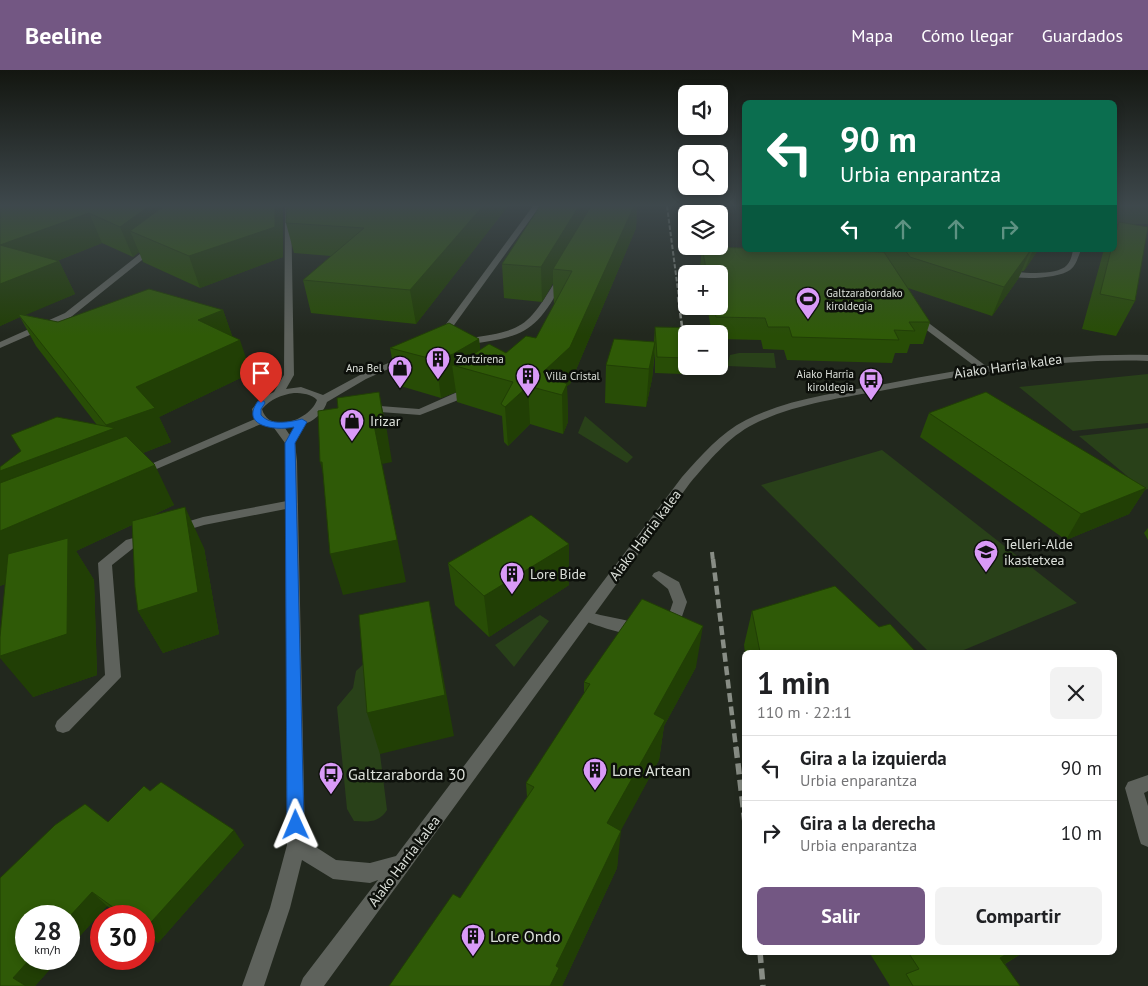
<!DOCTYPE html>
<html lang="es">
<head>
<meta charset="utf-8">
<style>
  :root { --surface:#fff; --page:#f2f2f2; --text:#202124; --muted:#757577; --line:#e0e0e0; --accent:#735783 }
  body { margin:0; font-family:"PT Sans",sans-serif; background:var(--page); color:var(--text); height:100vh; display:flex; flex-direction:column; font-size:19px; white-space:nowrap }
  * { box-sizing:border-box; margin:0 }
  p { font-size:16px; color:var(--muted) }
  .icon { flex:none; width:28px; height:28px; fill:none; stroke:currentColor; stroke-width:2; stroke-linecap:round; stroke-linejoin:round }
  .map { position:relative; flex:1; overflow:hidden }
  .panel { position:absolute; left:742px; top:580px; width:375px; height:305px; display:flex; flex-direction:column; background:var(--surface); border-radius:8px; box-shadow:0 2px 8px #0003 }
  .panel>* { flex:none }
  .top-card { position:absolute; left:742px; top:30px; width:375px; height:152px; border-radius:8px; box-shadow:0 2px 8px #0003; background:#0b6e4f; color:#fff; overflow:hidden }
  .tools { position:absolute; left:678px; top:15px; display:grid; gap:10px }
  .tools a { display:grid; place-items:center; width:50px; height:50px; border-radius:8px; background:var(--surface); box-shadow:0 2px 8px #0003; font-size:25px }
  .speed { position:absolute; left:15px; top:835px; display:flex; gap:10px; font-size:25px; font-weight:700; text-align:center }
  .speed>* { display:grid; place-content:center; width:65px; height:65px; border-radius:50%; background:var(--surface); box-shadow:0 2px 8px #0003; line-height:1 }
  .speed small { font-size:12px; font-weight:400 }
  .speed .limit { border:8px solid #d22; background:#fff; color:#111 }
  .pin { position:absolute; display:grid; place-items:center; width:42px; height:42px; color:#fff; margin:-51px -21px; border-radius:50% 50% 50% 0; rotate:-45deg; box-shadow:0 0 5px #0007 }
  .pin .icon { rotate:45deg }
  .me { position:absolute; width:55px; margin:-28px; rotate:359deg; stroke-linejoin:round; filter:drop-shadow(0 0 4px #0008) }
  .turn { display:flex; align-items:center; gap:18px; height:105px; padding:0 15px; font-size:22px }
  .turn .icon { width:65px; height:65px; stroke-width:2.5 }
  .turn b { display:block; font-size:35px; line-height:42px }
  .lanes { display:flex; align-items:center; height:48px; padding:0 15px; background:#0003; justify-content:center; gap:25px; direction:ltr }
  .lanes .off { opacity:.35 }
  .round { display:grid; place-items:center; flex:none; width:52px; height:52px; border-radius:8px; background:var(--page) }
  .overview { display:flex; align-items:center; justify-content:space-between; height:85px; padding:0 15px }
  h1 { font-size:30px; font-weight:700; line-height:38px }
  .action { display:flex; gap:10px; margin-top:auto; padding:10px 15px }
  .action a { flex:1; height:58px; border-radius:8px; background:var(--accent); color:#fff; font-size:20px; font-weight:700; line-height:58px; text-align:center }
  .action a+a { background:var(--page); color:var(--text) }
  ul { padding:0; list-style:none }
  li { display:flex; align-items:center; gap:15px; height:65px; padding:0 15px; border-top:1px solid var(--line) }
  li div { flex:1 }
  li b { display:block; font-size:19px }
  li em { font-style:normal }
  header { display:flex; align-items:center; gap:30px; box-sizing:border-box; height:70px; padding:0 25px; background:var(--accent); color:#fff }
  header strong { font-size:24px }
  nav { display:flex; gap:28px; margin-inline-start:auto; font-size:18px }
  .map>svg:first-child { display:block }
</style>
</head>
<body>
<header>
<strong>Beeline</strong>
<nav><a>Mapa</a><a>Cómo llegar</a><a>Guardados</a></nav>
</header>
<div class="map">
<svg width="1148" height="916" viewBox="0 0 1148 916">
  <rect width="100%" height="100%" fill="#22281e"/>
  <path fill="#294119" d="M 1115,136 L 1148,136 L 1148,154 L 1115,154 Z
    M 739,283 L 774,283 L 776,298 L 727,296 L 730,285 Z
    M 1148,304 L 1148,353 L 1073,361 L 1019,317 Z
    M 585,346 L 633,387 L 627,393 L 578,363 Z
    M 1148,358 L 1148,419 L 1144,420 L 1079,366 Z
    M 882,380 L 1077,533 L 959,582 L 929,582 L 761,415 Z
    M 540,545 L 549,551 L 514,597 L 495,575 Z
    M 372,586 L 380,684 L 387,740 C 379,753 368,752 354,751 L 347,739 L 337,637 L 353,618 L 356,601 Z"/>
  <g fill="none" stroke-linecap="round" stroke-linejoin="round">
    <path fill="#5e625c" fill-rule="evenodd" d="M 912,245 L 918,245 L 986,296 L 986,300 L 980,300 L 912,249 Z
      M 471,316 L 476,319 L 466,327 L 420,345 L 367,341 L 362,338 L 367,335 L 419,339 Z
      M 292,430 L 298,434 L 296,437 L 204,455 L 177,463 L 171,459 L 173,456 L 203,447 Z
      M 148,464 L 154,468 L 152,471 L 136,476 L 112,495 L 121,607 L 69,661 L 63,663 L 57,661 L 55,656 L 57,651 L 105,605 L 98,493 L 126,470 Z
      M 659,501 L 679,512 L 687,532 L 679,555 L 665,559 L 660,558 L 658,554 L 660,550 L 668,547 L 673,532 L 668,519 L 652,506 L 654,503 Z
      M 586,541 C 605,547 625,549 644,555 L 646,559 L 644,563 C 628,568 597,555 581,550 L 579,546 L 581,542 Z"/>
    <path fill="#5e625c" fill-rule="evenodd" d="M 285,136 L 291,136 L 294,305 L 286,319 L 301,317 L 323,325 L 360,305 L 405,286 L 408,285 L 413,288 L 366,309 L 327,332 C 321,350 303,357 285,358 L 295,373 L 297,391 L 305,770 L 336,790 L 370,793 L 396,786 L 682,407 C 701,386 720,363 746,350 C 789,328 839,323 885,314 C 973,297 1058,283 1148,285 L 1148,291 C 1058,288 973,303 885,320 C 841,328 794,334 754,354 C 728,367 709,391 690,413 L 324,916 L 300,916 L 303,908 L 378,810 L 370,813 L 333,809 L 302,790 L 290,838 L 264,916 L 242,916 L 270,838 L 287,775 L 285,373 L 274,358 L 261,354 L 145,404 L 141,405 L 135,402 L 137,400 L 255,349 L 252,339 L 262,328 L 274,322 L 284,305 ZM 294,323 C 302,323 312,324 317,330 C 310,350 269,365 262,339 C 271,329 281,325 294,323 Z
      M 533,136 L 540,136 L 444,269 L 438,269 L 438,265 Z
      M 150,176 L 157,178 L 71,247 L 0,278 L 0,272 L 65,243 Z
      M 1073,180 L 1081,180 C 1078,187 1076,196 1070,200 C 1058,209 1013,211 1001,203 L 1005,201 C 1020,202 1056,207 1067,195 C 1071,191 1072,185 1073,180 Z
      M 558,207 L 565,209 C 534,265 525,266 464,275 L 460,272 L 464,269 C 525,260 526,259 558,207 Z
      M 1148,705 L 1148,721 L 1144,723 L 1148,736 L 1148,777 L 1141,774 L 1139,768 L 1125,718 L 1128,712 Z"/>
    <path stroke="#888d85" stroke-width="2" stroke-dasharray="4.5 2" stroke-linecap="butt" d="M 667,136 L 679,228"/>
    <path stroke="#888d85" stroke-width="2.5" stroke-dasharray="5.5 2.5" stroke-linecap="butt" d="M 678,227 L 684,271"/>
    <path stroke="#888d85" stroke-width="4" stroke-dasharray="7 4" stroke-linecap="butt" d="M 712,482 L 713,491"/>
    <path stroke="#888d85" stroke-width="4.5" stroke-dasharray="9 4.5" stroke-linecap="butt" d="M 713,489 L 736,678"/>
    <path stroke="#888d85" stroke-width="5.5" stroke-dasharray="11 5.5" stroke-linecap="butt" d="M 736,677 L 745,753
      M 760,882 L 763,916"/>
  </g>
  <path fill="#284d06" d="M 0,136 L 283,136 L 283,187 L 200,218 L 143,192 L 139,182 L 133,187 L 102,173 L 57,191 L 59,191 L 75,224 L 24,245 L 58,252 L 223,240 L 232,266 L 251,303 L 159,347 L 171,372 L 143,383 L 174,435 L 149,447 L 204,478 L 219,564 L 163,583 L 138,541 L 132,455 L 76,481 L 94,510 L 97,605 L 33,627 L 5,514 L 0,516 L 0,397 L 97,355 L 36,276 L 20,247 L 0,256 Z
    M 286,136 L 508,136 L 416,254 L 311,243 L 303,210 L 331,186 L 294,183 L 286,153 Z
    M 540,136 L 637,136 L 636,158 L 570,314 L 567,316 L 568,352 L 563,364 L 530,354 L 508,376 L 504,372 L 502,346 L 457,332 L 456,322 L 441,328 L 397,315 L 390,278 L 479,269 L 480,280 L 506,283 L 536,268 L 555,233 L 554,233 L 553,213 L 542,232 L 504,228 L 502,194 Z
    M 1119,152 L 1135,231 L 1116,266 L 1082,259 L 1103,183 L 1105,180 L 1115,180 L 1115,159 Z
    M 702,177 L 884,182 L 885,180 L 1038,180 L 1024,201 L 1022,201 L 1018,209 L 992,246 L 908,218 L 930,252 L 923,274 L 910,274 L 907,283 L 895,283 L 892,293 L 787,290 L 784,280 L 763,279 L 761,270 L 719,269 L 719,264 L 712,264 L 707,236 L 719,236 L 719,204 L 701,204 L 700,197 Z
    M 655,257 L 686,264 L 686,296 L 710,296 L 709,305 L 655,303 L 655,282 L 652,309 L 646,337 L 605,333 L 606,295 L 654,272 Z
    M 929,343 L 1146,418 L 1129,444 L 1066,470 L 920,367 Z
    M 1148,458 L 1148,470 L 1144,463 Z
    M 569,474 L 569,515 L 489,567 L 455,535 L 448,493 Z
    M 752,541 L 879,557 L 916,582 L 745,583 L 744,575 Z
    M 696,597 L 664,656 L 659,690 L 620,761 L 617,798 L 562,916 L 389,916 L 460,828 L 527,727 L 526,713 L 584,624 L 584,612 Z
    M 150,721 L 244,775 L 158,873 L 144,863 L 144,846 L 122,846 L 107,836 L 69,878 L 69,846 L 26,889 L 59,889 L 35,916 L 0,916 L 108,752 Z
    M 869,882 L 1024,882 L 1005,894 L 1020,916 L 890,916 Z"/>
  <path fill="#213f05" d="M 144,136 L 197,136 L 130,161 L 139,182 L 133,187 L 120,157 Z
    M 275,136 L 283,136 L 283,187 L 200,218 L 189,186 Z
    M 483,136 L 508,136 L 416,254 L 410,220 Z
    M 579,136 L 620,136 L 553,199 L 553,213 L 542,232 L 541,197 Z
    M 634,136 L 637,136 L 636,158 L 570,314 L 567,316 L 568,352 L 563,364 L 562,325 L 543,302 Z
    M 89,143 L 102,173 L 16,207 L 0,175 Z
    M 1033,180 L 1038,180 L 1024,201 Z
    M 1030,181 L 1018,209 L 992,246 L 1004,217 Z
    M 59,191 L 75,224 L 21,247 L 18,244 L 20,247 L 0,256 L 0,214 Z
    M 223,240 L 234,271 L 198,250 Z
    M 479,269 L 482,303 L 452,295 L 456,322 L 441,328 L 436,290 Z
    M 240,270 L 251,303 L 159,347 L 171,372 L 130,388 L 0,418 L 0,401 L 109,360 L 106,355 L 136,317 Z
    M 655,272 L 652,309 L 646,337 L 649,299 Z
    M 528,316 L 530,354 L 508,376 L 505,337 Z
    M 379,322 L 387,361 L 392,392 L 382,394 L 406,512 L 343,525 L 330,484 L 374,355 Z
    M 320,392 L 322,392 L 331,432 Z
    M 155,395 L 174,435 L 76,481 L 94,510 L 97,605 L 33,627 L 0,588 L 0,586 L 68,485 L 0,516 L 0,461 Z
    M 1146,418 L 1129,444 L 1066,470 L 1081,444 Z
    M 185,437 L 204,478 L 219,564 L 163,583 L 138,541 Z
    M 569,474 L 569,515 L 489,567 L 484,526 Z
    M 429,531 L 437,573 L 454,666 L 380,684 L 367,643 Z
    M 703,556 L 696,597 L 664,656 L 659,690 L 605,790 L 607,753 L 654,644 Z
    M 234,760 L 244,775 L 158,873 L 144,860 Z
    M 621,761 L 617,798 L 562,916 L 550,916 L 556,896 Z
    M 92,822 L 107,836 L 69,878 L 69,847 Z
    M 1010,882 L 1024,882 L 971,914 L 1000,888 Z
    M 30,889 L 59,889 L 35,916 L 26,916 L 13,908 Z"/>
  <path fill="#2f5a07" stroke="#213f05" d="M 0,136 L 149,136 L 120,157 L 89,143 L 0,175 Z
    M 164,136 L 275,136 L 275,157 L 189,186 L 130,161 Z
    M 286,136 L 483,136 L 410,220 L 303,210 L 364,158 L 286,153 Z
    M 540,136 L 579,136 L 541,197 L 502,194 Z
    M 591,136 L 634,136 L 570,277 L 543,302 L 567,314 L 562,325 L 528,316 L 505,337 L 501,334 L 513,312 L 452,295 L 463,291 L 489,274 L 506,283 L 526,266 L 536,268 L 572,201 L 553,199 Z
    M 1119,152 L 1148,157 L 1135,231 L 1100,224 L 1111,180 L 1115,180 L 1115,166 Z
    M 0,175 L 59,191 L 0,214 Z
    M 702,177 L 745,178 L 745,180 L 805,180 L 884,182 L 930,252 L 909,252 L 915,261 L 894,260 L 899,270 L 792,267 L 789,257 L 768,257 L 765,248 L 716,247 L 714,236 L 719,236 L 719,204 L 707,204 Z
    M 905,180 L 1022,180 L 1030,181 L 1004,217 L 910,187 Z
    M 149,219 L 223,240 L 198,250 L 240,270 L 136,317 L 155,338 L 106,355 L 18,244 L 58,252 Z
    M 449,253 L 479,269 L 453,284 L 436,290 L 390,278 Z
    M 655,257 L 707,258 L 707,264 L 686,264 L 686,288 L 657,287 Z
    M 614,269 L 655,272 L 649,299 L 606,295 Z
    M 379,322 L 384,353 L 374,355 L 397,470 L 330,484 L 322,392 L 320,392 L 318,341 L 338,338 L 337,328 Z
    M 986,322 L 1146,418 L 1081,444 L 929,343 Z
    M 57,347 L 115,358 L 0,401 L 0,397 L 21,381 L 11,365 Z
    M 126,366 L 155,395 L 0,461 L 0,413 Z
    M 185,437 L 198,522 L 138,541 L 135,517 L 132,451 Z
    M 531,445 L 569,474 L 484,526 L 448,493 Z
    M 68,468 L 67,564 L 0,586 L 0,567 L 8,484 Z
    M 835,516 L 879,557 L 890,554 L 916,582 L 760,582 L 752,541 Z
    M 642,529 L 703,556 L 654,644 L 665,650 L 607,753 L 621,761 L 556,896 L 559,898 L 550,916 L 389,916 L 453,824 L 460,828 L 534,717 L 526,713 L 590,614 L 584,612 Z
    M 429,531 L 445,625 L 367,643 L 359,545 Z
    M 161,712 L 234,760 L 144,860 L 144,846 L 125,846 L 92,822 L 69,847 L 69,846 L 26,846 L 26,889 L 30,889 L 13,908 L 26,916 L 0,916 L 0,808 L 55,755 L 85,734 L 108,752 L 144,716 L 150,721 Z
    M 1115,801 L 1117,802 L 1115,814 Z
    M 908,882 L 1010,882 L 1000,888 L 1020,916 L 913,916 L 906,904 L 919,899 Z"/>
  <linearGradient id="sky" x2="0" y2="1"><stop stop-color="#131610"/><stop offset="0.51" stop-color="#3e484c"/><stop offset="1" stop-color="#3e484c" stop-opacity="0"/></linearGradient>
  <rect width="1148" height="265" fill="url(#sky)"/>
  <path fill="#1a73e8" stroke="#114b97" d="M 258,331 L 264,331 L 265,333 L 261,339 L 261,345 C 270,356 290,352 302,349 L 307,352 L 295,373 L 304,755 L 301,760 L 296,763 L 290,760 L 287,755 L 285,373 L 294,357 C 277,361 239,357 258,331 Z"/>
  <defs>
    <symbol id="stadium-pin" viewBox="-11 -11 22 30"><path d="M0 17L-7.5 6A9.5 9.5 0 1 1 7.5 6Z" fill="#d99af7" stroke="#0d100b"/><path d="M0-5a6.5 5 0 1 0 0 10a6.5 5 0 1 0 0-10ZM-3.5-1.8h7v3.6h-7Z" fill="#111"/></symbol>
    <symbol id="building-pin" viewBox="-11 -11 22 30"><path d="M0 17L-7.5 6A9.5 9.5 0 1 1 7.5 6Z" fill="#d99af7" stroke="#0d100b"/><path d="M-4-6H4V6H1V3H-1V6H-4ZM-2.5-4.3h1.7v1.8h-1.7ZM.8-4.3h1.7v1.8H.8ZM-2.5-1h1.7V.8h-1.7ZM.8-1h1.7V.8H.8Z" fill="#111"/></symbol>
    <symbol id="shop-pin" viewBox="-11 -11 22 30"><path d="M0 17L-7.5 6A9.5 9.5 0 1 1 7.5 6Z" fill="#d99af7" stroke="#0d100b"/><path d="M-5-2.5h2.3a2.7 3.5 0 0 1 5.4 0H5L5.5 6h-11ZM-1.5-2.5h3a1.5 2.3 0 0 0-3 0Z" fill="#111"/></symbol>
    <symbol id="bus-pin" viewBox="-11 -11 22 30"><path d="M0 17L-7.5 6A9.5 9.5 0 1 1 7.5 6Z" fill="#d99af7" stroke="#0d100b"/><path d="M-5-6H5V4H4V6H2V4H-2V6H-4V4H-5ZM-3.5-4V0h7V-4ZM-3.5 1.2v1.5H-2V1.2ZM2 1.2v1.5H3.5V1.2Z" fill="#111"/></symbol>
    <symbol id="school-pin" viewBox="-11 -11 22 30"><path d="M0 17L-7.5 6A9.5 9.5 0 1 1 7.5 6Z" fill="#d99af7" stroke="#0d100b"/><path d="M0-5L7-2L0 1L-7-2ZM-4 1L0 2.5L4 1V4Q0 6-4 4Z" fill="#111"/></symbol>
  </defs>
  <g fill-rule="evenodd">
    <use href="#stadium-pin" x="794" y="215" width="28" height="38"/>
    <use href="#building-pin" x="424" y="275" width="28" height="38"/>
    <use href="#shop-pin" x="386" y="284" width="28" height="38"/>
    <use href="#building-pin" x="514" y="292" width="28" height="38"/>
    <use href="#bus-pin" x="857" y="296" width="28" height="38"/>
    <use href="#shop-pin" x="338" y="337" width="28" height="38"/>
    <use href="#school-pin" x="972" y="468" width="28" height="38"/>
    <use href="#building-pin" x="498" y="490" width="28" height="38"/>
    <use href="#building-pin" x="581" y="686" width="28" height="38"/>
    <use href="#bus-pin" x="317" y="690" width="28" height="38"/>
    <use href="#building-pin" x="459" y="852" width="28" height="38"/>
  </g>
  <g text-anchor="middle" dominant-baseline="central" stroke-width="5" stroke-linejoin="round" paint-order="stroke">
    <g font-size="11" fill="#dce0da" stroke="#0d100b" text-anchor="start">
      <text x="826" y="223">Galtzarabordako<tspan x="826" dy="13">kiroldegia</tspan></text>
      <text x="456" y="289">Zortzirena</text>
      <text x="382" y="298" text-anchor="end">Ana Bel</text>
      <text x="854" y="304" text-anchor="end">Aiako Harria<tspan x="854" dy="13">kiroldegia</tspan></text>
      <text x="546" y="306">Villa Cristal</text>
    </g>
    <g font-size="14" fill="#dce0da" stroke="#0d100b">
      <text transform="translate(1008 296) rotate(-8)">Aiako Harria kalea</text>
      <text transform="translate(645 465) rotate(-53)">Aiako Harria kalea</text>
      <text transform="translate(404 791) rotate(-53)">Aiako Harria kalea</text>
    </g>
    <g font-size="14" fill="#dce0da" stroke="#0d100b" text-anchor="start">
      <text x="370" y="351">Irizar</text>
      <text x="1004" y="474">Telleri-Alde<tspan x="1004" dy="16">ikastetxea</tspan></text>
      <text x="530" y="504">Lore Bide</text>
    </g>
    <g font-size="16" fill="#dce0da" stroke="#0d100b" text-anchor="start">
      <text x="612" y="700">Lore Artean</text>
      <text x="348" y="704">Galtzaraborda 30</text>
      <text x="490" y="866">Lore Ondo</text>
    </g>
  </g>
</svg>
<div class="tools">
<a><svg class="icon" aria-label="sound" viewBox="0 0 24 24"><path d="M4 9h4l5-4v14l-5-4H4zM17 9q2 3 0 6"/></svg></a>
<a><svg class="icon" aria-label="search" viewBox="0 0 24 24"><circle cx="10" cy="10" r="6"/><path d="M15 15l6 6"/></svg></a>
<a><svg class="icon" aria-label="layers" viewBox="0 0 24 24"><path d="M12 4l9 5-9 5-9-5zM3 14l9 5 9-5"/></svg></a>
<a>+</a>
<a>−</a>
</div>
<div class="speed"><div>28<small>km/h</small></div><div class="limit">30</div></div>
<div class="pin" style="left:261px;top:333px;background:#d93025"><svg class="icon" aria-label="arrive" viewBox="0 0 24 24"><path d="M6 21V4h12l-3 4 3 4H6"/></svg></div>
<svg class="me" style="left:296px;top:755px" viewBox="-20 -20 40 40"><path d="M0-17L14 15 0 8-14 15z" fill="#1a73e8" stroke="#fff" stroke-width="4"/></svg>
<div class="top-card">
<div class="turn"><svg class="icon" aria-label="left" viewBox="0 0 24 24"><path d="M17 20v-9H6M10 6l-5 5 5 5"/></svg><div><b>90 m</b>Urbia enparantza</div></div>
<div class="lanes"><svg class="icon" aria-label="left" viewBox="0 0 24 24"><path d="M17 20v-9H6M10 6l-5 5 5 5"/></svg><svg class="icon off" aria-label="ahead" viewBox="0 0 24 24"><path d="M12 20V5M6 11l6-6 6 6"/></svg><svg class="icon off" aria-label="ahead" viewBox="0 0 24 24"><path d="M12 20V5M6 11l6-6 6 6"/></svg><svg class="icon off" aria-label="right" viewBox="0 0 24 24"><path d="M7 20v-9h11M14 6l5 5-5 5"/></svg></div>
</div>
<section class="panel">
<div class="overview"><div><h1>1 min</h1><p>110 m · 22:11</p></div><a class="round"><svg class="icon" aria-label="close" viewBox="0 0 24 24"><path d="M6 6l12 12M18 6L6 18"/></svg></a></div>
<ul>
<li><svg class="icon" aria-label="left" viewBox="0 0 24 24"><path d="M17 20v-9H6M10 6l-5 5 5 5"/></svg><div><b>Gira a la izquierda</b><p>Urbia enparantza</p></div><em>90 m</em></li>
<li><svg class="icon" aria-label="right" viewBox="0 0 24 24"><path d="M7 20v-9h11M14 6l5 5-5 5"/></svg><div><b>Gira a la derecha</b><p>Urbia enparantza</p></div><em>10 m</em></li>
</ul>
<div class="action"><a>Salir</a><a>Compartir</a></div>
</section>
</div>
</body>
</html>
